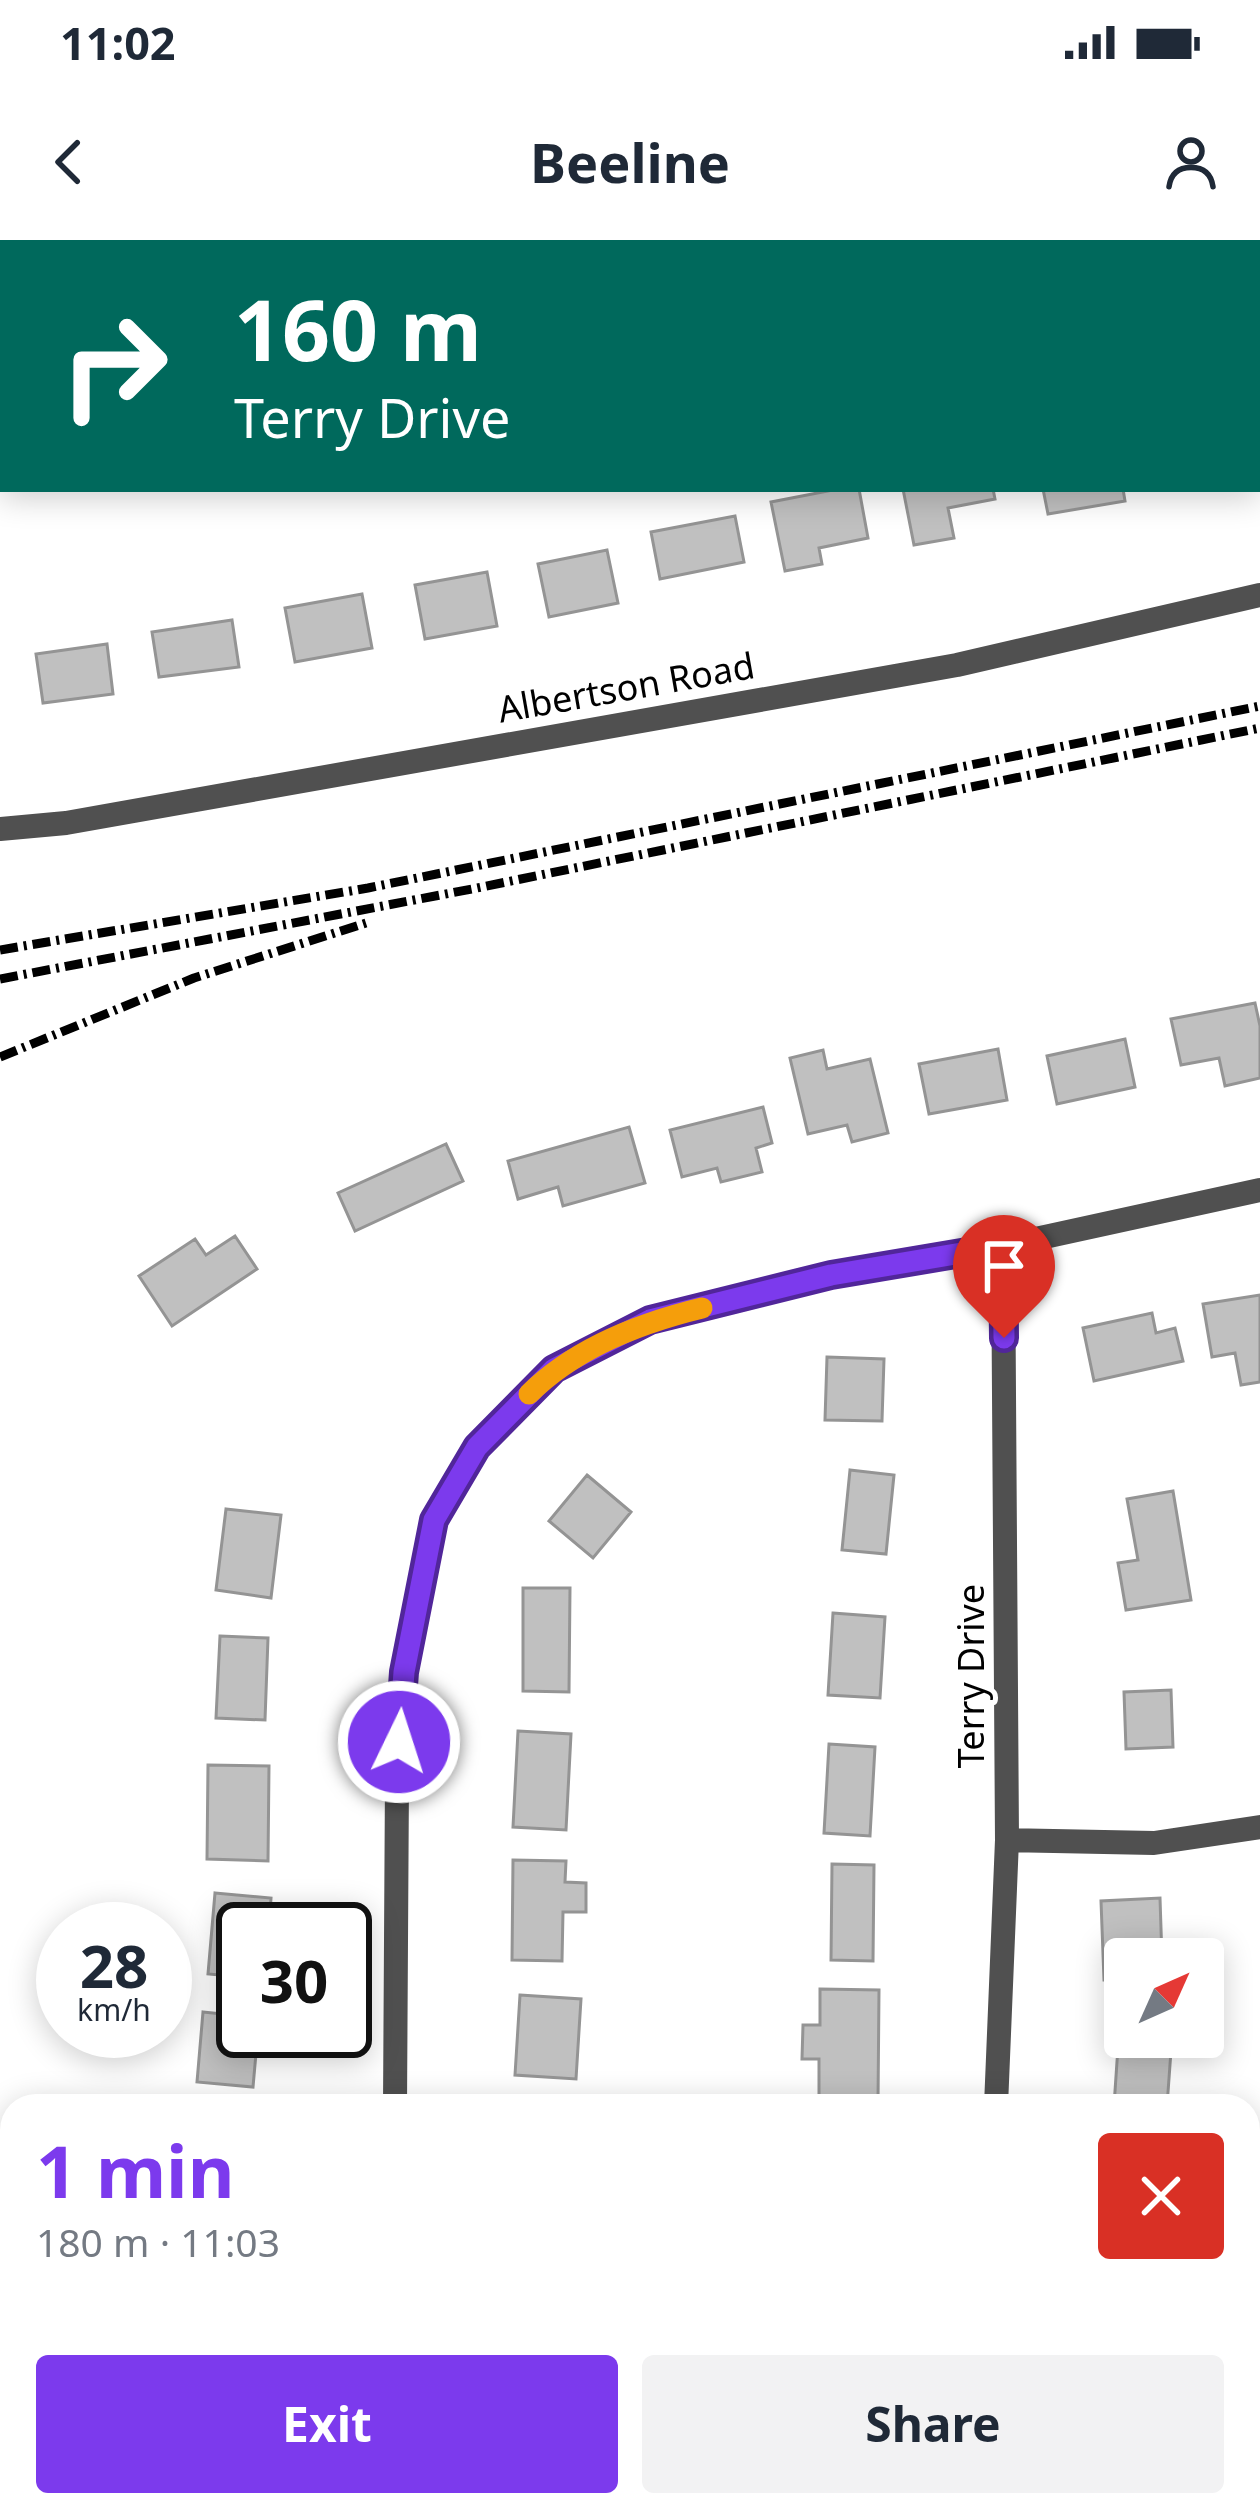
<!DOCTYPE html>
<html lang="en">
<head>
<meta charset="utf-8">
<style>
  :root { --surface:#fff; --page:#f2f2f3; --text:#1f2937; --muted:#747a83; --accent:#7c3aed }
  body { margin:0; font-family:"Noto Sans",sans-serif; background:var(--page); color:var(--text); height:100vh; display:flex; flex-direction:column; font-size:45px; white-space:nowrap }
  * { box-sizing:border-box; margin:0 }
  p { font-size:39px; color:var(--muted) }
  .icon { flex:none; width:66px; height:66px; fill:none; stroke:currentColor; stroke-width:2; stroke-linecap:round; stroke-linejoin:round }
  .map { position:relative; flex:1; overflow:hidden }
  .panel { position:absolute; left:0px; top:1854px; width:1260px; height:423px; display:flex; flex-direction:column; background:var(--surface); border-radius:36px 36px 0 0; box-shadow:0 6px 30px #0003 }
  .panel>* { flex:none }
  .top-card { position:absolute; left:0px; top:0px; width:1260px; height:252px; box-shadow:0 6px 30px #0003; background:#00695c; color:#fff; overflow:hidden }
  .needle { width:78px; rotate:45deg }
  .buttons { position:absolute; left:1104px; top:1698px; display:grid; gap:24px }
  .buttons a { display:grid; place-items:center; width:120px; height:120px; border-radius:12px; background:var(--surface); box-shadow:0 6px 30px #0003; font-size:60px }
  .speed { position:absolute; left:36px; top:1662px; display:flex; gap:24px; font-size:60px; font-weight:700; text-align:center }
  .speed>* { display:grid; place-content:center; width:156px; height:156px; border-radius:50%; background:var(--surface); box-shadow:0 6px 30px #0003; line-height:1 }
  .speed small { font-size:30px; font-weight:400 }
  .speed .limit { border:6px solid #111; border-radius:18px; background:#fff; color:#111 }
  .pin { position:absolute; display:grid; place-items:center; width:102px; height:102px; color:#fff; margin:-123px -51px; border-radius:50% 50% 50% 0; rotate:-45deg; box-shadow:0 0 12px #0007 }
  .pin .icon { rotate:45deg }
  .me { position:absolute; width:132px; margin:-66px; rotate:4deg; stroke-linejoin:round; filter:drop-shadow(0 0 9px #0008) }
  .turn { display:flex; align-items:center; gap:42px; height:252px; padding:0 36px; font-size:54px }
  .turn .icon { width:156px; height:156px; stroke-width:2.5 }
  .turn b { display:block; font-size:84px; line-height:102px }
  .round { display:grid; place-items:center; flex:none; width:126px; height:126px; border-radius:12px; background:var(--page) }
  .headline { display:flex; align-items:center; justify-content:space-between; height:204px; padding:0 36px }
  h1 { font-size:72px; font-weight:700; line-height:90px; color:var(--accent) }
  .cta { display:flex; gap:24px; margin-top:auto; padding:24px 36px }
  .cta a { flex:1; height:138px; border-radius:12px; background:var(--accent); color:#fff; font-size:48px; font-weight:700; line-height:138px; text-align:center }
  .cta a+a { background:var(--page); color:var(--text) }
  .status { display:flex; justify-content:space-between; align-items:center; height:84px; padding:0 60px; background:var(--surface); direction:ltr }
  .status svg { height:33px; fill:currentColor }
  header { display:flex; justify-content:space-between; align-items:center; height:156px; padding:0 36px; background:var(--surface); font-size:54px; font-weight:700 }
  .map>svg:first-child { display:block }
</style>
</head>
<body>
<div class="status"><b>11:02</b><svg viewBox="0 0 49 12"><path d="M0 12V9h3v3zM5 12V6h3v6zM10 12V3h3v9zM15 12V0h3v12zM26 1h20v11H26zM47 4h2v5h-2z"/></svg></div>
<header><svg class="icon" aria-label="back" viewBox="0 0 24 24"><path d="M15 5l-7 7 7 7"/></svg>Beeline<svg class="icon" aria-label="person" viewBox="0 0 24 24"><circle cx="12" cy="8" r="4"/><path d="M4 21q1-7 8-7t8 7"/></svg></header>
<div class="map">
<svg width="1260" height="2275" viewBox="0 0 1260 2275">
  <rect width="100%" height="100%" fill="#fff"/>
  <path fill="#c0c0c0" stroke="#949494" stroke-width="3" d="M 839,0 L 923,0 L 924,3 L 840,3 Z
    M 838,249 L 859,249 L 868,298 L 819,308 L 822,324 L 785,331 L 771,262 Z
    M 903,249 L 993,249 L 995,259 L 948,268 L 954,298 L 914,305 Z
    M 1043,249 L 1123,249 L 1125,261 L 1048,274 Z
    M 735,276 L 744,322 L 660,339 L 651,292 Z
    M 607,310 L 618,363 L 549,377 L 538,324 Z
    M 487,332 L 497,386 L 425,399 L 415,345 Z
    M 362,354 L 372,408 L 295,422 L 285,368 Z
    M 232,380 L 239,427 L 159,437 L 152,392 Z
    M 107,404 L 113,454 L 43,463 L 36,414 Z
    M 1255,763 L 1260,786 L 1260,838 L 1225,846 L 1219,818 L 1181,825 L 1171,779 Z
    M 1125,799 L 1135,847 L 1057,864 L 1047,816 Z
    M 998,809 L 1007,860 L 929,874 L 919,824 Z
    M 823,810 L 827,829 L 870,819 L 888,893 L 852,902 L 847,885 L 808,894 L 790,818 Z
    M 763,867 L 772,903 L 756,908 L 762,932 L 721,942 L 717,928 L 682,937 L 670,890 Z
    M 629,887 L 645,943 L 563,966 L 558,947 L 518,959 L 508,921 Z
    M 446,904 L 463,941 L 355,991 L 338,953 Z
    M 235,996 L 257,1029 L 172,1086 L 139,1036 L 195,999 L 206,1015 Z
    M 1260,1055 L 1260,1142 L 1241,1145 L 1235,1113 L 1212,1117 L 1203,1064 Z
    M 1152,1073 L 1156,1093 L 1175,1088 L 1183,1121 L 1094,1141 L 1083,1088 Z
    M 827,1117 L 884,1119 L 882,1181 L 825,1180 Z
    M 850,1230 L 894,1235 L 886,1314 L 842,1310 Z
    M 587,1235 L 631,1272 L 593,1318 L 549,1281 Z
    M 1173,1251 L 1191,1360 L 1126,1370 L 1118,1323 L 1138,1320 L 1127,1259 Z
    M 226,1269 L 281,1275 L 271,1358 L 216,1350 Z
    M 523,1348 L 570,1348 L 569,1452 L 523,1451 Z
    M 833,1373 L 885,1377 L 880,1458 L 828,1455 Z
    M 220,1396 L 268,1398 L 265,1480 L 216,1478 Z
    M 1171,1450 L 1173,1507 L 1126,1509 L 1124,1452 Z
    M 518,1491 L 571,1494 L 566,1590 L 513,1587 Z
    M 829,1504 L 875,1507 L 870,1596 L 824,1593 Z
    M 208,1525 L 269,1526 L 268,1621 L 207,1619 Z
    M 513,1620 L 566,1621 L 565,1642 L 586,1643 L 586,1672 L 563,1672 L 562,1721 L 512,1720 Z
    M 832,1624 L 874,1625 L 873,1721 L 831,1720 Z
    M 215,1653 L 271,1658 L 269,1689 L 243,1689 L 243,1737 L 208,1734 Z
    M 1160,1658 L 1162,1719 L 1125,1719 L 1125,1740 L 1104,1740 L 1101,1661 Z
    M 820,1749 L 879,1750 L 878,1862 L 819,1861 L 819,1819 L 802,1819 L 803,1785 L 820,1785 Z
    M 520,1755 L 581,1759 L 576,1839 L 515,1835 Z
    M 203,1772 L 243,1776 L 243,1791 L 258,1791 L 253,1847 L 197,1842 Z
    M 1119,1792 L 1125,1793 L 1125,1797 L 1172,1797 L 1167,1866 L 1114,1866 Z
    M 1248,2119 L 1260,2119 L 1260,2180 L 1248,2179 Z"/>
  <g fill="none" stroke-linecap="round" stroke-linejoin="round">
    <path stroke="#505050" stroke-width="24" d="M 213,3 L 228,0
      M 0,11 L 3,12
      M 0,589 L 66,583 L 957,425 L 1260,355
      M 1007,1600 L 1154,1603 L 1260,1587
      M 395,1866 L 397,1537 L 405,1432 L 434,1280 L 477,1207 L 554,1129 L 650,1080 L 831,1035 L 1003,1006 L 1260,950
      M 996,1866 L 1007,1600 L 1003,1006
      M 394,2275 L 394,2265
      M 980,2275 L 981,2265"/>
    <path stroke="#000" stroke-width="9" stroke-dasharray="18 6 3 6" stroke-linecap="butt" d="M 0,710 L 368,648 L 1260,466
      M 0,739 L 477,648 L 1260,488
      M 0,817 L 194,738 L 366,683"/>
  </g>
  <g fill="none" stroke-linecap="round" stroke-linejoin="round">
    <defs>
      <path id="route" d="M 399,1502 L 404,1432 L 434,1280 L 477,1207 L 554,1129 L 650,1080 L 831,1035 L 1003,1006 L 1004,1098"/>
    </defs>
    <use href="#route" stroke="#51269a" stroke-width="30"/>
    <use href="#route" stroke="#7c3aed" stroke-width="21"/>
    <path stroke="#f59e0b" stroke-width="21" d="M 529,1154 C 575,1108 640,1083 702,1068"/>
  </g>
  <g text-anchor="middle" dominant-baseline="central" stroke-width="10" stroke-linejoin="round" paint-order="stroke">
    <g font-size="36" fill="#000" stroke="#fff">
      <text transform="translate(626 447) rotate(-10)">Albertson Road</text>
      <text transform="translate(970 1436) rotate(-90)">Terry Drive</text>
    </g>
  </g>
</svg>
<div class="buttons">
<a><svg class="needle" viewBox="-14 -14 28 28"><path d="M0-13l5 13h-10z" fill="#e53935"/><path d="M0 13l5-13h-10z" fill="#747a83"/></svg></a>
</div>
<div class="speed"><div>28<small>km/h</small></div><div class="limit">30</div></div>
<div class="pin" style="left:1004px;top:1098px;background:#d93025"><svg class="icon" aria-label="arrive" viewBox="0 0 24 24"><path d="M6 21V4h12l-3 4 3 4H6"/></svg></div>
<svg class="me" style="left:399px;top:1502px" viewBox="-20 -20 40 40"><circle r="17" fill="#7c3aed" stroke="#fff" stroke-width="3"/><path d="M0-11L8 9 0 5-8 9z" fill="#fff"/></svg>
<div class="top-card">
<div class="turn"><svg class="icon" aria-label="right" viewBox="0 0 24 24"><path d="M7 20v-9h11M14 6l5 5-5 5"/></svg><div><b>160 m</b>Terry Drive</div></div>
</div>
<section class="panel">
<div class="headline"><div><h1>1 min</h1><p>180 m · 11:03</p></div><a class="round" style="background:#d93025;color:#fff"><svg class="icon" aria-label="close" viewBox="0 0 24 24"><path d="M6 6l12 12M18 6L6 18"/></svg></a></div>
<div class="cta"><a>Exit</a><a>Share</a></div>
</section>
</div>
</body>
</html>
